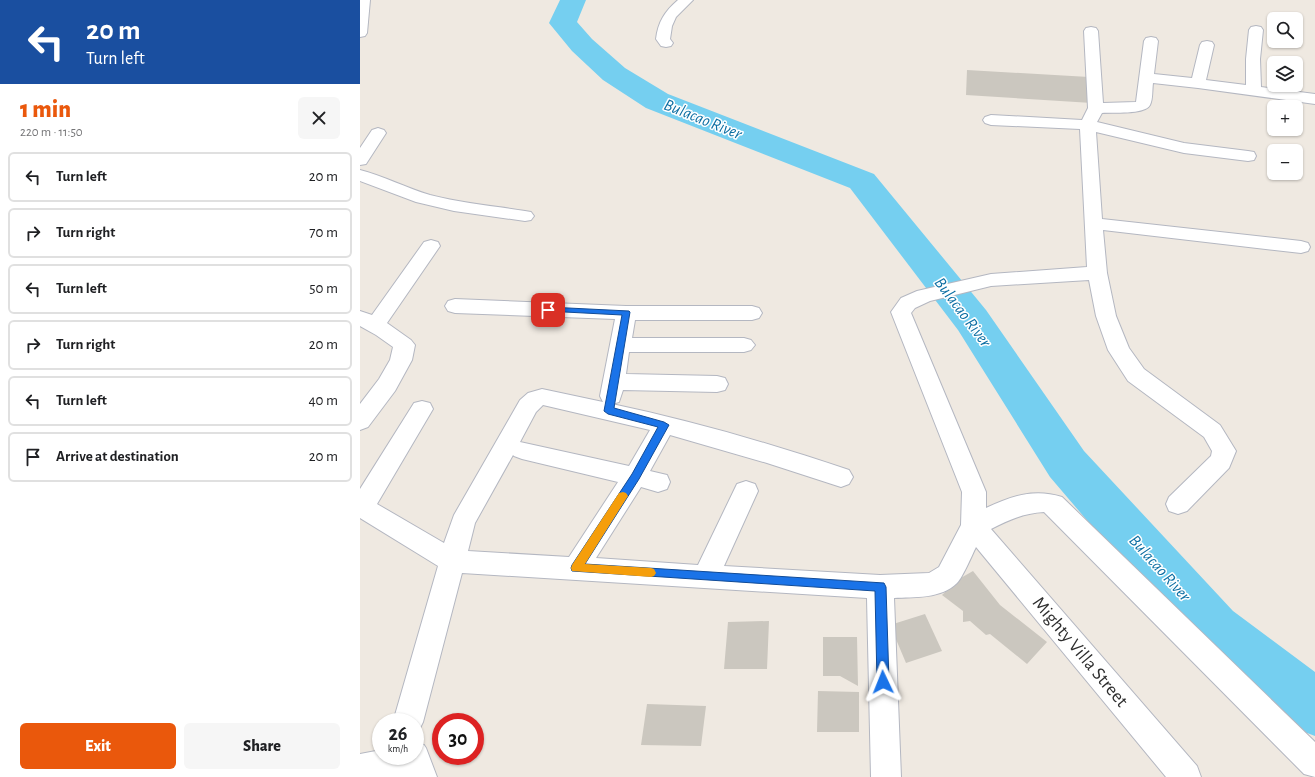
<!DOCTYPE html>
<html lang="en">
<head>
<meta charset="utf-8">
<style>
  :root { --surface:#fff; --page:#f6f6f6; --text:#202124; --muted:#757577; --line:#e0e0e0; --accent:#ea580c }
  body { margin:0; font-family:"Alegreya Sans",sans-serif; background:var(--page); color:var(--text); height:100vh; display:flex; flex-direction:column; font-size:15px; white-space:nowrap }
  * { box-sizing:border-box; margin:0 }
  p { font-size:13px; color:var(--muted) }
  .icon { flex:none; width:22px; height:22px; fill:none; stroke:currentColor; stroke-width:2; stroke-linecap:round; stroke-linejoin:round }
  .map { position:relative; flex:1; overflow:hidden }
  .panel { display:flex; flex-direction:column; background:var(--surface); width:360px }
  .panel>* { flex:none }
  .banner { background:#1a4fa0; color:#fff; overflow:hidden }
  .tools { position:absolute; left:907px; top:12px; display:grid; gap:8px }
  .tools a { display:grid; place-items:center; width:36px; height:36px; border-radius:6px; background:var(--surface); box-shadow:0 1px 3px #0004; font-size:20px }
  .speed { position:absolute; left:12px; top:713px; display:flex; gap:8px; font-size:20px; font-weight:700; text-align:center }
  .speed>* { display:grid; place-content:center; width:52px; height:52px; border-radius:50%; background:var(--surface); box-shadow:0 1px 3px #0004; line-height:1 }
  .speed small { font-size:10px; font-weight:400 }
  .speed .limit { border:6px solid #d22; background:#fff; color:#111 }
  .pin { position:absolute; display:grid; place-items:center; width:34px; height:34px; color:#fff; margin:-17px; border-radius:8px; box-shadow:0 2px 6px #0006 }
  .me { position:absolute; width:44px; margin:-22px; rotate:358deg; stroke-linejoin:round; filter:drop-shadow(0 0 3px #0008) }
  .turn { display:flex; align-items:center; gap:14px; height:84px; padding:0 20px; font-size:18px }
  .turn .icon { width:52px; height:52px; stroke-width:2.5 }
  .turn b { display:block; font-size:28px; line-height:34px }
  .round { display:grid; place-items:center; flex:none; width:42px; height:42px; border-radius:6px; background:var(--page) }
  .head { display:flex; align-items:center; justify-content:space-between; height:68px; padding:0 20px }
  h1 { font-size:24px; font-weight:800; line-height:30px; color:var(--accent) }
  .cta { display:flex; gap:8px; margin-top:auto; padding:8px 20px }
  .cta a { flex:1; height:46px; border-radius:6px; background:var(--accent); color:#fff; font-size:16px; font-weight:800; line-height:46px; text-align:center }
  .cta a+a { background:var(--page); color:var(--text) }
  ul { padding:0; list-style:none }
  li { display:flex; align-items:center; gap:12px; height:50px; margin:0 8px 6px; padding:0 12px; border:2px solid var(--line); border-radius:6px }
  li div { flex:1 }
  li b { display:block; font-size:15px }
  li em { font-style:normal }
  main { display:flex; flex:1; min-height:0 }
  .map>svg:first-child { display:block }
</style>
</head>
<body>
<main>
<section class="panel">
<div class="banner">
<div class="turn"><svg class="icon" aria-label="left" viewBox="0 0 24 24"><path d="M17 20v-9H6M10 6l-5 5 5 5"/></svg><div><b>20 m</b>Turn left</div></div>
</div>
<div class="head"><div><h1>1 min</h1><p>220 m · 11:50</p></div><a class="round"><svg class="icon" aria-label="close" viewBox="0 0 24 24"><path d="M6 6l12 12M18 6L6 18"/></svg></a></div>
<ul>
<li><svg class="icon" aria-label="left" viewBox="0 0 24 24"><path d="M17 20v-9H6M10 6l-5 5 5 5"/></svg><div><b>Turn left</b></div><em>20 m</em></li>
<li><svg class="icon" aria-label="right" viewBox="0 0 24 24"><path d="M7 20v-9h11M14 6l5 5-5 5"/></svg><div><b>Turn right</b></div><em>70 m</em></li>
<li><svg class="icon" aria-label="left" viewBox="0 0 24 24"><path d="M17 20v-9H6M10 6l-5 5 5 5"/></svg><div><b>Turn left</b></div><em>50 m</em></li>
<li><svg class="icon" aria-label="right" viewBox="0 0 24 24"><path d="M7 20v-9h11M14 6l5 5-5 5"/></svg><div><b>Turn right</b></div><em>20 m</em></li>
<li><svg class="icon" aria-label="left" viewBox="0 0 24 24"><path d="M17 20v-9H6M10 6l-5 5 5 5"/></svg><div><b>Turn left</b></div><em>40 m</em></li>
<li><svg class="icon" aria-label="arrive" viewBox="0 0 24 24"><path d="M6 21V4h12l-3 4 3 4H6"/></svg><div><b>Arrive at destination</b></div><em>20 m</em></li>
</ul>
<div class="cta"><a>Exit</a><a>Share</a></div>
</section>
<div class="map">
<svg width="955" height="777" viewBox="0 0 955 777">
  <rect width="100%" height="100%" fill="#efe9e1"/>
  <g fill="none" stroke-linecap="round" stroke-linejoin="round">
    <path fill="#75cff0" fill-rule="evenodd" d="M 200,0 L 226,0 L 217,22 L 232,39 L 265,68 L 308,94 L 514,174 L 626,310 L 724,451 L 873,611 L 955,672 L 955,736 L 934,728 L 835,647 L 690,477 L 598,330 L 490,188 L 286,108 L 243,80 L 212,51 L 189,23 Z"/>
  </g>
  <path fill="#cbc7bf" d="M 607,70 L 729,77 L 732,103 L 606,95 Z
    M 613,571 L 640,605 L 687,642 L 667,664 L 630,634 L 626,635 L 610,621 L 603,622 L 603,611 L 582,595 L 599,579 Z
    M 565,614 L 582,651 L 546,663 L 530,625 Z
    M 409,621 L 407,669 L 364,669 L 368,622 Z
    M 463,637 L 497,637 L 498,686 L 480,676 L 463,676 Z
    M 458,691 L 499,692 L 499,732 L 457,732 Z
    M 287,704 L 346,706 L 341,746 L 281,745 Z"/>
  <g fill="none" stroke-linecap="round" stroke-linejoin="round">
    <defs>
      <path id="minor" d="M 0,0 L 10,0 L 7,33 L 5,36 L 0,37 Z
        M 318,0 L 333,0 L 316,17 L 312,26 L 310,39 L 313,43 L 311,46 L 306,47 L 301,46 L 296,39 C 298,22 305,11 318,0 Z
        M 896,26 L 901,27 L 903,30 L 900,59 L 901,87 L 955,94 L 955,104 L 838,88 L 793,83 C 792,90 793,99 790,105 C 785,115 752,112 742,113 L 737,122 L 824,143 L 888,151 L 894,152 L 896,156 L 894,160 L 888,161 L 824,153 L 736,132 L 742,219 L 941,241 L 948,243 L 950,247 L 948,251 L 941,253 L 743,230 L 747,273 L 756,316 L 769,348 L 784,369 L 860,425 L 876,451 L 869,468 L 827,511 L 818,514 L 809,511 L 806,504 L 809,497 L 851,456 L 852,451 L 844,437 L 768,381 L 748,350 L 736,316 L 729,280 L 631,286 L 570,301 L 555,308 L 551,313 L 626,492 L 626,508 C 652,496 674,488 702,497 L 955,742 L 955,777 L 944,774 L 684,512 C 664,513 649,520 631,529 L 837,766 L 841,777 L 806,777 L 616,547 C 612,555 603,577 597,583 C 581,599 554,597 534,598 L 541,777 L 511,777 L 507,598 L 102,573 L 63,722 L 58,732 L 55,734 L 55,722 L 33,722 L 78,566 L 0,518 L 0,489 L 54,403 L 62,401 L 70,403 L 73,409 L 17,504 L 84,543 L 94,515 L 160,400 L 168,393 L 182,389 L 243,402 L 240,396 L 255,319 L 95,313 L 88,311 L 85,306 L 88,301 L 95,299 L 266,306 L 392,306 L 399,308 L 402,313 L 399,318 L 392,320 L 275,320 L 272,338 L 384,338 L 391,340 L 395,345 L 391,350 L 384,352 L 269,352 L 266,374 L 357,376 L 365,378 L 368,384 L 365,390 L 357,392 L 263,390 L 259,402 L 252,404 C 333,421 412,444 489,470 L 493,477 L 489,484 L 481,487 L 407,463 L 310,435 L 290,471 L 307,475 L 310,482 L 307,489 L 298,492 L 281,487 L 236,558 L 338,565 L 377,484 L 386,481 L 395,484 L 398,491 L 364,566 L 520,575 L 569,573 L 579,567 L 601,525 L 602,492 L 531,312 L 541,298 L 557,291 L 631,274 L 727,267 L 720,129 L 631,125 L 625,123 L 623,120 L 625,117 L 631,115 L 722,120 L 728,108 L 724,31 L 726,28 L 731,27 L 736,28 L 738,31 L 743,103 L 776,102 L 784,41 L 786,38 L 791,37 L 796,38 L 798,41 L 794,74 L 832,78 L 840,45 L 842,42 L 847,41 L 852,42 L 854,45 L 846,80 L 886,85 L 886,59 L 889,30 L 891,27 ZM 183,405 L 290,430 L 269,466 L 160,442 L 176,412 ZM 153,455 L 154,456 L 162,459 L 258,482 L 209,557 L 108,551 L 115,523 Z
        M 18,128 L 24,130 L 26,133 L 6,164 L 0,165 L 0,148 L 12,130 Z
        M 0,170 C 24,176 46,188 70,195 C 101,203 133,206 165,211 L 171,212 L 174,216 L 171,220 L 165,221 L 94,211 L 56,202 L 0,181 Z
        M 71,240 L 78,242 L 80,246 L 27,323 L 51,340 L 55,345 L 52,360 L 35,391 L 8,427 L 0,430 L 0,404 L 19,379 L 30,360 L 33,347 L 16,335 L 0,326 L 0,311 L 12,315 L 64,242 Z
        M 55,742 L 64,745 L 66,748 L 77,777 L 0,777 L 0,754 L 21,750 L 21,756 L 55,756 Z"/>
    </defs>
    <use href="#minor" stroke="#b4b7c1" stroke-width="2"/>
    <use href="#minor" fill="#fff" fill-rule="evenodd"/>
  </g>
  <path fill="#1a73e8" stroke="#114b97" d="M 188,307 L 269,311 L 270,312 L 254,408 L 304,422 L 309,425 L 279,479 L 225,564 L 524,583 L 526,587 L 529,682 L 527,686 L 523,688 L 519,686 L 517,682 L 515,591 L 212,571 L 211,568 L 212,565 L 272,474 L 298,427 L 248,414 L 244,411 L 262,315 L 186,311 L 184,310 L 186,308 Z"/>
  <path fill="#f59e0b" d="M 263,492 L 266,493 L 268,496 L 266,499 L 225,564 L 291,568 L 294,569 L 296,573 L 294,576 L 291,577 L 212,571 L 211,568 L 212,565 L 259,493 Z"/>
  <g text-anchor="middle" dominant-baseline="central" stroke-width="3" stroke-linejoin="round" paint-order="stroke">
    <g font-size="17" font-style="italic" fill="#0d6fa3" stroke="#fff">
      <text transform="translate(343 119) rotate(22)">Bulacao River</text>
      <text transform="translate(603 312) rotate(53)">Bulacao River</text>
      <text transform="translate(800 568) rotate(48)">Bulacao River</text>
    </g>
    <g font-size="19" fill="#2e2e2e" stroke="#fff">
      <text transform="translate(720 652) rotate(50)">Mighty Villa Street</text>
    </g>
  </g>
</svg>
<div class="tools">
<a><svg class="icon" aria-label="search" viewBox="0 0 24 24"><circle cx="10" cy="10" r="6"/><path d="M15 15l6 6"/></svg></a>
<a><svg class="icon" aria-label="layers" viewBox="0 0 24 24"><path d="M12 4l9 5-9 5-9-5zM3 14l9 5 9-5"/></svg></a>
<a>+</a>
<a>−</a>
</div>
<div class="speed"><div>26<small>km/h</small></div><div class="limit">30</div></div>
<div class="pin" style="left:188px;top:310px;background:#d93025"><svg class="icon" aria-label="arrive" viewBox="0 0 24 24"><path d="M6 21V4h12l-3 4 3 4H6"/></svg></div>
<svg class="me" style="left:523px;top:682px" viewBox="-20 -20 40 40"><path d="M0-17L14 15 0 8-14 15z" fill="#1a73e8" stroke="#fff" stroke-width="4"/></svg>
</div>
</main>
</body>
</html>
